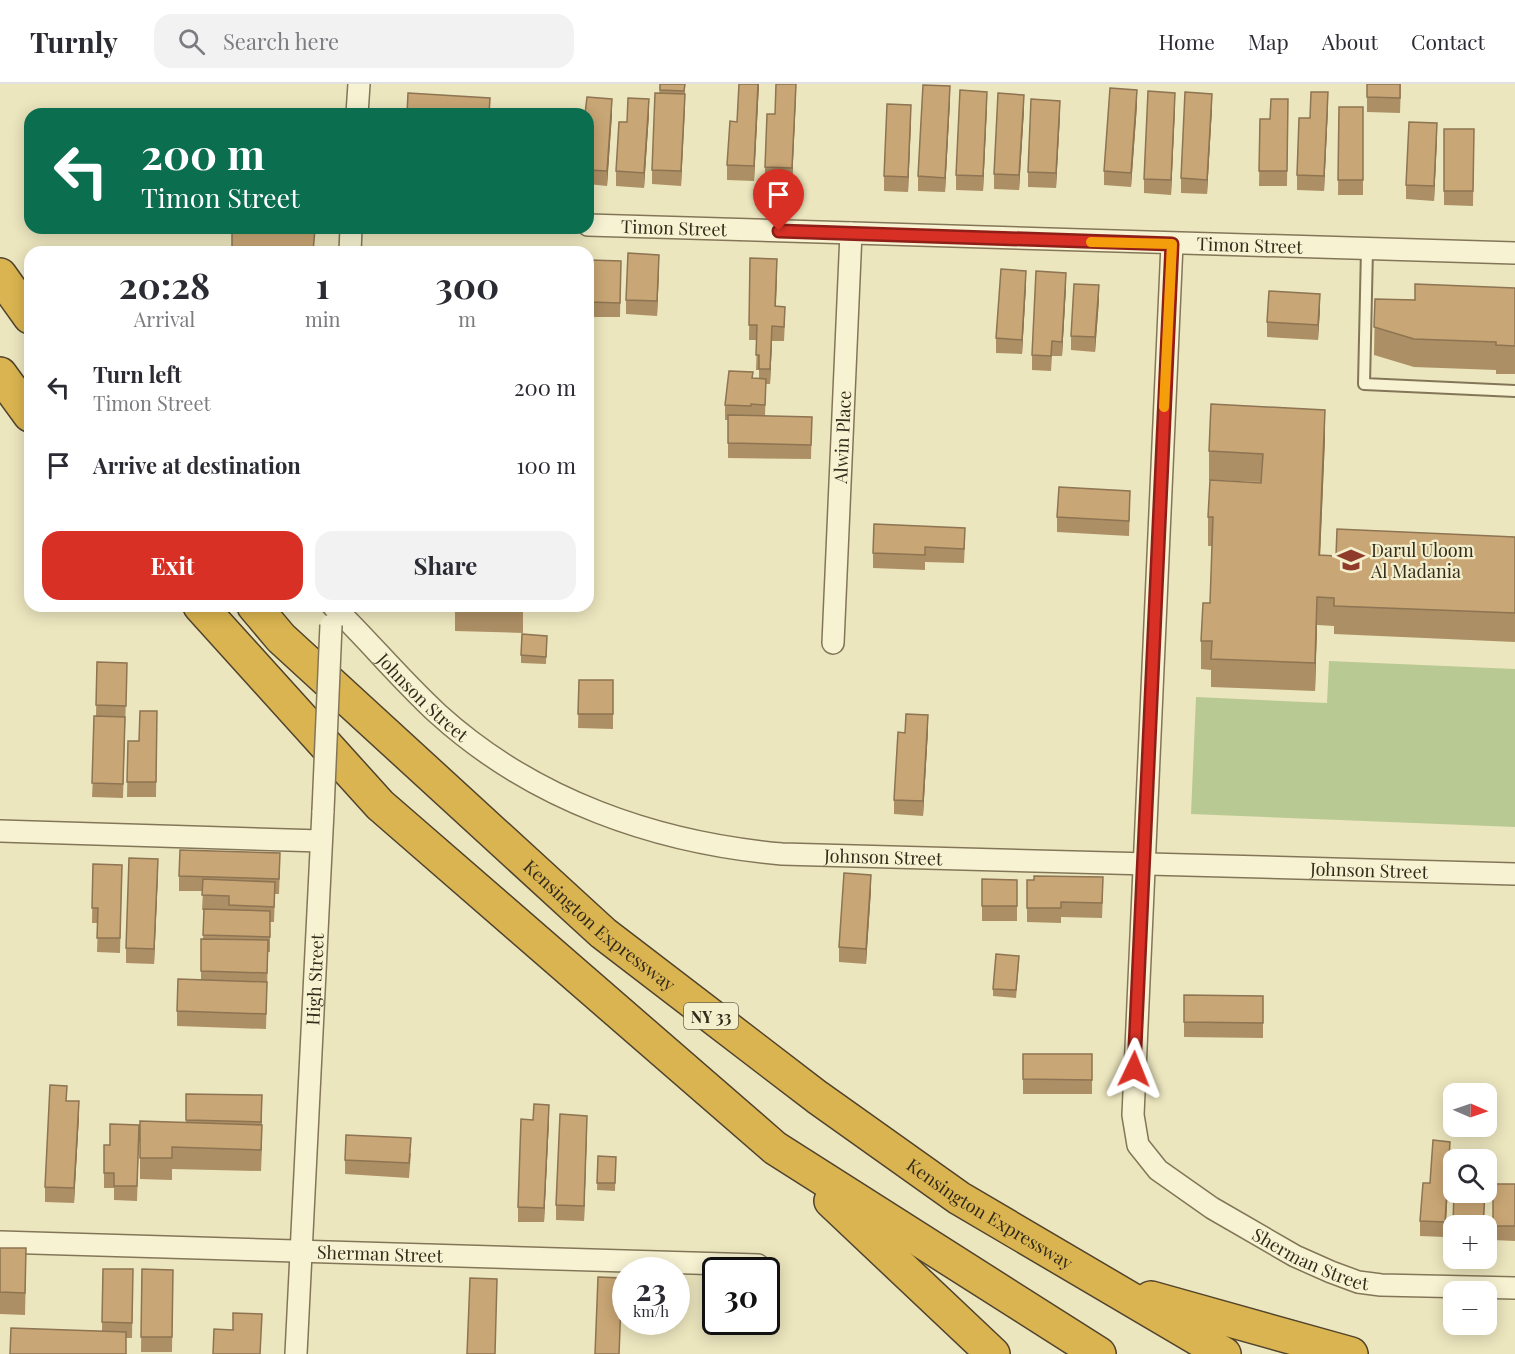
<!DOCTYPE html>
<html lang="en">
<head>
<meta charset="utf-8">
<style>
  :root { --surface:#fff; --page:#f2f2f3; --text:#2b2b33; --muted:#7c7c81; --line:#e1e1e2; --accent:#d93025 }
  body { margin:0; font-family:"Playfair Display",serif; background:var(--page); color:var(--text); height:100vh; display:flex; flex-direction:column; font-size:22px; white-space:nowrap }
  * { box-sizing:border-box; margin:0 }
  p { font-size:20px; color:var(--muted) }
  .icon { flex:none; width:33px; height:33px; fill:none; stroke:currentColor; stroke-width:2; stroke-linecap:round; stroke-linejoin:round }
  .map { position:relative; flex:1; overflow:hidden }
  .sheet { position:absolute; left:24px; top:162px; width:570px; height:366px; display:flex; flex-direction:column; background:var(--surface); border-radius:18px; box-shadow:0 3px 15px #0003 }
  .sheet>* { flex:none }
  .guide { position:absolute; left:24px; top:24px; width:570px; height:126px; border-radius:18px; box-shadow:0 3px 15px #0003; background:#0b6e4f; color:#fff; overflow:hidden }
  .needle { width:39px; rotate:92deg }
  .buttons { position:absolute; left:1443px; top:999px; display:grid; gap:12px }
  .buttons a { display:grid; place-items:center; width:54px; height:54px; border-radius:12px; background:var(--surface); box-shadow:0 3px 15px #0003; font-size:30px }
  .speed { position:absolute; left:612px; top:1173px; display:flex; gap:12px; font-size:30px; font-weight:700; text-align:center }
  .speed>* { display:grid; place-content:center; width:78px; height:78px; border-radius:50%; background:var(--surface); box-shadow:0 3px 15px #0003; line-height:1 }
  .speed small { font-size:15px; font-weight:400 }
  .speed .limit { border:3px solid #111; border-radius:9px; background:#fff; color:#111 }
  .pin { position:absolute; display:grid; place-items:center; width:51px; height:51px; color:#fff; margin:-62px -26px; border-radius:50% 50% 50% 0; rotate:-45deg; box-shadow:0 0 6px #0007 }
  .pin .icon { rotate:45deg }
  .me { position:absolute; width:66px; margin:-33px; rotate:2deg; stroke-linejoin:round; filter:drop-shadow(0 0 4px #0008) }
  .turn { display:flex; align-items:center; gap:21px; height:126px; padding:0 18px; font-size:27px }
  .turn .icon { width:78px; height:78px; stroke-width:2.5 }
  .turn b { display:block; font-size:42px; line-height:51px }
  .eta { display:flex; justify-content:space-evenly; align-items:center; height:102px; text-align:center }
  .eta b { font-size:36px; font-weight:700; line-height:42px }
  .action { display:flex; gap:12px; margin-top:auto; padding:12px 18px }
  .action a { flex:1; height:69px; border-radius:18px; background:var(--accent); color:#fff; font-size:24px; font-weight:700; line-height:69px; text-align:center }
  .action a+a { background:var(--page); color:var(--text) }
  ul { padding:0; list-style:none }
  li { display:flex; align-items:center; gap:18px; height:78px; padding:0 18px }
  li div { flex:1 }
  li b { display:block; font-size:22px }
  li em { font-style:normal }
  header { display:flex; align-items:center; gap:36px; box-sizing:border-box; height:84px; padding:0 30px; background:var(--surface); border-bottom:2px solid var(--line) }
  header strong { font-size:28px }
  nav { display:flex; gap:33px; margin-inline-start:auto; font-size:21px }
  .search { width:420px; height:54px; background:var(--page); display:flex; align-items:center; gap:15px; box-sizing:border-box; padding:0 21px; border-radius:18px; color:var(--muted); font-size:22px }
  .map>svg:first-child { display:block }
</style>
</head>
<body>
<header>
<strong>Turnly</strong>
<div class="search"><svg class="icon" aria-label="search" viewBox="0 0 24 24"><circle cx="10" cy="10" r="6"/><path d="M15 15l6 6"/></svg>Search here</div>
<nav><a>Home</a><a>Map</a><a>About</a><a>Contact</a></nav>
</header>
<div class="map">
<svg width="1515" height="1270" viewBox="0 0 1515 1270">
  <rect width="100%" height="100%" fill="#ece6be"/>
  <path fill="#b9c993" d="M 1329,577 L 1515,585 L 1515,743 L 1191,730 L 1196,613 L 1327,619 Z"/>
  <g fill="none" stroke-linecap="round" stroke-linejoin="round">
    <defs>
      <path id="service" d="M 1367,165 L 1364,300 L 1515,307"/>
      <g id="minor">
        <path d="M 357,30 L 359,0"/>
        <path id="s1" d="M 588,141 L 1515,169"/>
        <path id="s2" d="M 1172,160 L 1133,1031 L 1138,1061 L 1158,1086 L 1212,1124 L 1295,1172 L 1331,1188 L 1358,1198 L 1381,1201 L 1515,1204"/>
        <path d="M 350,168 L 351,144"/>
        <path id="s3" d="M 333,522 C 369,557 401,596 438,630 C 533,716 656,759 782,770 L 1515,790"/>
        <path id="s4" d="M 833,559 L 851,149"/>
        <path d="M 0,747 L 321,757"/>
        <path id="s5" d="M 0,1158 L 758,1181"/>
        <path id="s6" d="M 296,1270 L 323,727"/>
      </g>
      <g id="motorway">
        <path d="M 0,191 L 30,233"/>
        <path d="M 0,290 L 30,331"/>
        <path d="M 200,522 L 380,721 L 775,1064 L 1099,1270"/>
        <path id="s7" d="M 254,522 L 281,554 L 603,849 L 817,1013 L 959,1114 L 1224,1270"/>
        <path d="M 831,1117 L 993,1270"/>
        <path d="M 1151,1214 L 1351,1270"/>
      </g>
    </defs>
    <use href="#service" stroke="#837658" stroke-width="14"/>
    <use href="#minor" stroke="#837658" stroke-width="24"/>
    <use href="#motorway" stroke="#51432c" stroke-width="36"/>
    <use href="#service" stroke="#f7f2d1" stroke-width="10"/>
    <use href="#minor" stroke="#f7f2d1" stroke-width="21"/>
    <use href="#motorway" stroke="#dab450" stroke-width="33"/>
    <defs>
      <path id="minor-bridge" d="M 323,727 L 331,541"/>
    </defs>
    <use href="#minor-bridge" stroke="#837658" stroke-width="24" stroke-linecap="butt"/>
    <use href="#minor-bridge" stroke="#f7f2d1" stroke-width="21"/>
  </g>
  <path fill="#ad8f65" d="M 660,0 L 685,0 L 681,102 L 652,100 L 652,86 Z
    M 739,0 L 759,0 L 754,97 L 727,96 L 727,81 L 737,38 Z
    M 1367,0 L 1401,0 L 1400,29 L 1367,28 Z
    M 796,11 L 792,99 L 765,98 L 765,83 L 775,30 Z
    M 1288,15 L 1287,102 L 1259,102 L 1260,35 L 1270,35 Z
    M 950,17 L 945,108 L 918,107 L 918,92 Z
    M 1137,21 L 1131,103 L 1104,101 L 1104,87 Z
    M 987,22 L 983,107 L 956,106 L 956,91 Z
    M 1175,23 L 1171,111 L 1144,109 L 1144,95 Z
    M 1328,23 L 1324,107 L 1297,106 L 1297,91 L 1310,34 Z
    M 1339,23 L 1363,23 L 1363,111 L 1338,111 Z
    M 1212,24 L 1207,110 L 1181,109 L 1181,94 Z
    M 1024,26 L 1019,106 L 994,105 L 994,90 Z
    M 588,30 L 612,30 L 607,102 L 588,100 Z
    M 649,30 L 644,104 L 616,102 L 616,87 L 627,38 Z
    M 1060,31 L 1056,104 L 1028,103 L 1028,88 Z
    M 911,36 L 908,108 L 884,107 L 884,92 Z
    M 1444,45 L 1474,45 L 1473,122 L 1444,121 Z
    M 1437,54 L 1434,117 L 1406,115 L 1406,101 Z
    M 151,144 L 208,144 L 208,149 L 151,147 Z
    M 750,174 L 777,190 L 776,222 L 785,237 L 784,257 L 772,257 L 770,300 L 766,300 L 765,332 L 812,333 L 811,375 L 728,374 L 728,336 L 725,336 L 725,321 L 753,294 L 759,294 L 759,286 L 756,286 L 757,256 L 749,256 Z
    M 590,176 L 621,177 L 620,233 L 589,233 Z
    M 659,186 L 657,232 L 626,230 L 626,216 Z
    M 1026,201 L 1022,270 L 996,269 L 996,254 Z
    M 1066,203 L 1062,272 L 1052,272 L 1051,287 L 1032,286 L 1032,271 Z
    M 1515,204 L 1515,290 L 1496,290 L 1496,286 L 1414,283 L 1374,271 L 1375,215 L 1415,216 Z
    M 1099,216 L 1095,268 L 1071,266 L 1071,252 Z
    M 1320,225 L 1318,256 L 1267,253 L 1267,238 Z
    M 1325,354 L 1320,471 L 1336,472 L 1515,453 L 1515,558 L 1334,550 L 1334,542 L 1317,541 L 1315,607 L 1211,603 L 1211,586 L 1201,585 L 1201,557 L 1210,519 L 1212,462 L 1208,462 L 1208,433 L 1261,398 L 1209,396 L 1209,367 Z
    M 1130,421 L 1129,452 L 1057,448 L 1057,433 Z
    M 965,458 L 964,479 L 925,478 L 925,486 L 873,484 L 873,469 Z
    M 393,522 L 523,522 L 523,549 L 455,547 L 455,528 L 393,526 Z
    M 547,552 L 546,580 L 521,579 L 521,571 Z
    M 97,578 L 127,579 L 123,714 L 92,713 L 96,632 Z
    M 579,596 L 613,596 L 613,645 L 578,644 Z
    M 157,627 L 156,713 L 127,713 L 128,657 L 139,657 Z
    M 928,646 L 923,732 L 894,730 L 894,716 L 905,649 Z
    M 93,780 L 122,781 L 120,869 L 97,868 L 98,839 L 92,839 Z
    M 280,784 L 279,810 L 275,810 L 274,838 L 270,838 L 270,868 L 268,868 L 266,945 L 177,942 L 177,927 L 201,896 L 201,855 L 203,855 L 204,826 L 202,826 L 203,807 L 179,807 L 179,792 Z
    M 158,789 L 154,880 L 126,879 L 126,864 Z
    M 982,795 L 1017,796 L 1017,837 L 982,837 Z
    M 1027,796 L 1103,808 L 1102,834 L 1061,833 L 1061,839 L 1027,838 Z
    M 871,806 L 866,880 L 839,878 L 839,863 Z
    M 1019,879 L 1016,914 L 993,912 L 993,905 Z
    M 1184,911 L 1263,912 L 1263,954 L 1184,953 Z
    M 1023,970 L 1092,970 L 1092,1010 L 1023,1010 Z
    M 186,1010 L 262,1011 L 262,1063 L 261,1087 L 172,1085 L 172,1096 L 140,1095 L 140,1074 L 186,1039 Z
    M 67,1017 L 79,1032 L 74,1119 L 45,1118 L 45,1103 Z
    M 549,1036 L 544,1138 L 518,1138 L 518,1123 Z
    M 587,1046 L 584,1137 L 556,1136 L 556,1121 Z
    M 139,1056 L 137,1117 L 114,1116 L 114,1104 L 104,1104 L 104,1061 L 110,1061 Z
    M 411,1069 L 409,1094 L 345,1090 L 345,1076 Z
    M 598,1072 L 616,1073 L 615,1107 L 597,1106 Z
    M 1450,1072 L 1445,1153 L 1420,1152 L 1420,1137 L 1430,1099 Z
    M 1493,1100 L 1515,1100 L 1515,1157 L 1493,1156 Z
    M 1485,1108 L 1484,1142 L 1454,1142 L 1454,1155 L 1453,1155 L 1453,1140 Z
    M 0,1164 L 26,1186 L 25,1231 L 0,1230 Z
    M 103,1185 L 133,1185 L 132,1254 L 126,1254 L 126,1270 L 102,1247 Z
    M 142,1185 L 173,1186 L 172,1268 L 141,1268 Z"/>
  <path fill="#8d7452" d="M 685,0 L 685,25 L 681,102 L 681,87 Z
    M 758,0 L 759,0 L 754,97 L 754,82 Z
    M 796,0 L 796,11 L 792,99 L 792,84 Z
    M 950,2 L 950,17 L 945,108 L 945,94 Z
    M 1137,6 L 1137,21 L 1131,103 L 1131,89 Z
    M 987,8 L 987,22 L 983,107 L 983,92 Z
    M 1328,8 L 1328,23 L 1324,107 L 1324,92 Z
    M 1175,9 L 1175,23 L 1171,111 L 1171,96 Z
    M 1212,10 L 1212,24 L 1207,110 L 1207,96 Z
    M 1024,11 L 1024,26 L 1019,106 L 1019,91 Z
    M 612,15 L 612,30 L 607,102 L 607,87 Z
    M 649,15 L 649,30 L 644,104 L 644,89 Z
    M 1060,17 L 1060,31 L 1056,104 L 1056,89 Z
    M 911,21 L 911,36 L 908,108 L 908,93 Z
    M 1437,39 L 1437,54 L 1434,117 L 1434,102 Z
    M 659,171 L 659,186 L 657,232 L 657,217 Z
    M 777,175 L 777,190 L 775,237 L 775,222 Z
    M 1026,187 L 1026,201 L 1022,270 L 1022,256 Z
    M 1066,189 L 1066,203 L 1062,272 L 1062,258 Z
    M 1099,201 L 1099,216 L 1095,268 L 1095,253 Z
    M 1320,210 L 1320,225 L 1318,256 L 1318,241 Z
    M 772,242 L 772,257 L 770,300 L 770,285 Z
    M 1325,326 L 1325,354 L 1319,499 L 1319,471 Z
    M 1317,513 L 1317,541 L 1315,607 L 1315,579 Z
    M 928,631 L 928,646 L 923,732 L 923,717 Z
    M 158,775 L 158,789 L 154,880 L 154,865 Z
    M 871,791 L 871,806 L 866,880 L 866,865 Z
    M 79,1017 L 79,1032 L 74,1119 L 74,1104 Z
    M 549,1021 L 549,1036 L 544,1138 L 544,1124 Z
    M 587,1032 L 587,1046 L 584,1137 L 584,1122 Z
    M 1450,1058 L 1450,1072 L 1445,1153 L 1445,1138 Z"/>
  <path fill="#c9a675" stroke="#8d7452" stroke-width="1.5" d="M 660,0 L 685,0 L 684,7 L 660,6 Z
    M 739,0 L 758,0 L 754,82 L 727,81 L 730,37 L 737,38 Z
    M 776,0 L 796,0 L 792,84 L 765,83 L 767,30 L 775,30 Z
    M 1367,0 L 1400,0 L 1400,14 L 1367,13 Z
    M 923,1 L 950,2 L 945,94 L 918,92 Z
    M 1110,4 L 1137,6 L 1131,89 L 1104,87 Z
    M 960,6 L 987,8 L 983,92 L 956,91 Z
    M 1148,7 L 1175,9 L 1171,96 L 1144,95 Z
    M 1185,8 L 1212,10 L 1207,96 L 1181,94 Z
    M 1311,8 L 1328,8 L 1324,92 L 1297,91 L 1299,34 L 1310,34 Z
    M 408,9 L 490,14 L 489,30 L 407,30 Z
    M 655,9 L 685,10 L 681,87 L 652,86 Z
    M 998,9 L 1024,11 L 1019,91 L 994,90 Z
    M 587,13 L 612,15 L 607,87 L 588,86 L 588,30 L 585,30 Z
    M 628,14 L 649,15 L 644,89 L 616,87 L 619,38 L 627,38 Z
    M 1031,15 L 1060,17 L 1056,89 L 1028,88 Z
    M 1271,15 L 1288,15 L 1287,87 L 1259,87 L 1260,35 L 1270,35 Z
    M 887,20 L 911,21 L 908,93 L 884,92 Z
    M 1339,23 L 1363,23 L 1363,96 L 1338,96 Z
    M 1409,38 L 1437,39 L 1434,102 L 1406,101 Z
    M 1444,45 L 1474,45 L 1473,107 L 1444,107 Z
    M 232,144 L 315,145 L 313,168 L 232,168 Z
    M 443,163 L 473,165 L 472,168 L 397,168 L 397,164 Z
    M 628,169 L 659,171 L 657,217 L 626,216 Z
    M 750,174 L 777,175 L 775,222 L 785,223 L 784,243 L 772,242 L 770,285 L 759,285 L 759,271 L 756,271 L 757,241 L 749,241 Z
    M 590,176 L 621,177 L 620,219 L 589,218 Z
    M 1001,185 L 1026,187 L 1022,256 L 996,254 Z
    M 1036,187 L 1066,189 L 1062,258 L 1052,257 L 1051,272 L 1032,271 Z
    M 1074,200 L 1099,201 L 1095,253 L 1071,252 Z
    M 1415,200 L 1515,204 L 1515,262 L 1496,261 L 1496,258 L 1414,255 L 1374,243 L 1375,215 L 1415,216 Z
    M 1269,207 L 1320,210 L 1318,241 L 1267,238 Z
    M 729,287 L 753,288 L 752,294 L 766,295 L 765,321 L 751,320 L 751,322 L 725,321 Z
    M 1211,320 L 1325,326 L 1319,471 L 1336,472 L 1337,445 L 1515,453 L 1515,529 L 1334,522 L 1334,514 L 1317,513 L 1315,579 L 1211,575 L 1212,557 L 1201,557 L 1203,519 L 1210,519 L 1213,433 L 1208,433 L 1210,396 L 1261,399 L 1263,370 L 1209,367 Z
    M 728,331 L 812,333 L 811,361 L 728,359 Z
    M 1059,403 L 1130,407 L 1129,437 L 1057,433 Z
    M 874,440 L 965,444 L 964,465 L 925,463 L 925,471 L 873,469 Z
    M 455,522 L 523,522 L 523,527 L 455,525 Z
    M 522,550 L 547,552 L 546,573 L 521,571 Z
    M 97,578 L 127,579 L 126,622 L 96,621 Z
    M 579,596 L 613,596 L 613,630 L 578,630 Z
    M 140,627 L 157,627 L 156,698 L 127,698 L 128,657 L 139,657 Z
    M 906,630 L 928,631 L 923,717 L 894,716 L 898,648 L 905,649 Z
    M 94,632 L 125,633 L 123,700 L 92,699 Z
    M 180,766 L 280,769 L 279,795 L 179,792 Z
    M 129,774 L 158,775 L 154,865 L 126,864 Z
    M 93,780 L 122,781 L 120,854 L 97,854 L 98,824 L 92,824 Z
    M 844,789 L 871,791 L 866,865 L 839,863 Z
    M 1034,792 L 1103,793 L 1102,819 L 1061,818 L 1061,824 L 1027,824 L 1027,796 L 1034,796 Z
    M 203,795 L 275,798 L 274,823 L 229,821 L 229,812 L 202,811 Z
    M 982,795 L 1017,796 L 1017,822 L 982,822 Z
    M 204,825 L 270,827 L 270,853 L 203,851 Z
    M 201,855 L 268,856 L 267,889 L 201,887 Z
    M 996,870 L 1019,872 L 1016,906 L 993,905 Z
    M 178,895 L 267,898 L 266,930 L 177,927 Z
    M 1184,911 L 1263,912 L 1263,939 L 1184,938 Z
    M 1023,970 L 1092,970 L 1092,996 L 1023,995 Z
    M 50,1001 L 67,1002 L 66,1017 L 79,1017 L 74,1104 L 45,1103 Z
    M 186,1010 L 262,1011 L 261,1038 L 186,1036 Z
    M 534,1020 L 549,1021 L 544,1124 L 518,1123 L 521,1035 L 533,1036 Z
    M 560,1030 L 587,1032 L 584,1122 L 556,1121 Z
    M 140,1037 L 262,1041 L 261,1066 L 172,1063 L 172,1074 L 140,1074 Z
    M 110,1040 L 139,1041 L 137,1102 L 114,1102 L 114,1089 L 104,1089 L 104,1061 L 110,1061 Z
    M 346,1051 L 411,1054 L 409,1079 L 345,1076 Z
    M 1433,1056 L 1450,1058 L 1445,1138 L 1420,1137 L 1423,1099 L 1430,1099 Z
    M 598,1072 L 616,1073 L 615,1099 L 597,1099 Z
    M 1456,1073 L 1486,1075 L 1486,1076 L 1456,1076 Z
    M 1493,1100 L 1515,1100 L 1515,1142 L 1493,1142 Z
    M 1454,1108 L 1485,1108 L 1483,1142 L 1453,1140 Z
    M 0,1164 L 26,1164 L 25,1209 L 0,1208 Z
    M 103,1185 L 133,1185 L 132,1239 L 102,1238 Z
    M 142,1185 L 173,1186 L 172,1253 L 141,1253 Z
    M 598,1193 L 622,1194 L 619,1270 L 595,1270 Z
    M 470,1194 L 497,1195 L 495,1270 L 467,1270 Z
    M 233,1229 L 262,1230 L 260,1270 L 213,1270 L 214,1245 L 233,1246 Z
    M 11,1244 L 126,1248 L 126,1270 L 10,1270 Z"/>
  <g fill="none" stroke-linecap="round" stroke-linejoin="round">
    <defs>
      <path id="route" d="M 779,147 L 1172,160 L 1134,985"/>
    </defs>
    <use href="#route" stroke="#8d1f18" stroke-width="15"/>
    <use href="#route" stroke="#d93025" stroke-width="10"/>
    <path stroke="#f59e0b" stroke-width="10" d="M 1091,158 L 1172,160 L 1164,323"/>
  </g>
  <defs>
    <symbol id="school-bare" viewBox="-9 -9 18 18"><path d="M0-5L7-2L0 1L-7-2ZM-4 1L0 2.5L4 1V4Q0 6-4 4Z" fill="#903b2a" stroke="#f3efcd" stroke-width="2.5" paint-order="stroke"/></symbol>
  </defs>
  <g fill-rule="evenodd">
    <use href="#school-bare" x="1332" y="457" width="38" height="38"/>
  </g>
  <g text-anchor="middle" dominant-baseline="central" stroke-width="4.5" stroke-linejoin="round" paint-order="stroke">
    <rect fill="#f3efcd" stroke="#6d6651" stroke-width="1.5" x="684" y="919" width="54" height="26" rx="4.5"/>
    <g font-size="16" font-weight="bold" fill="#332b1c">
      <text x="711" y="932">NY 33</text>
    </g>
    <g font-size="18" fill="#332b1c" stroke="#f3efcd">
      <text stroke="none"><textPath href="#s1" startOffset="86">Timon Street</textPath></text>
      <text stroke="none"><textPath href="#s1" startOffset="662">Timon Street</textPath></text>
      <text stroke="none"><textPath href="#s4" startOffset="206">Alwin Place</textPath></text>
      <text stroke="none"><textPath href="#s3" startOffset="128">Johnson Street</textPath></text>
      <text stroke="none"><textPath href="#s3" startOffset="630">Johnson Street</textPath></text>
      <text stroke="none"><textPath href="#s3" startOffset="1116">Johnson Street</textPath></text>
      <text stroke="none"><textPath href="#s7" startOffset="471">Kensington Expressway</textPath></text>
      <text stroke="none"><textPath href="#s6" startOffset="375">High Street</textPath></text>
      <text stroke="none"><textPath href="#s7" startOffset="957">Kensington Expressway</textPath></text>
      <text stroke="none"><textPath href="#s5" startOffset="380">Sherman Street</textPath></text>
      <text stroke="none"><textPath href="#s2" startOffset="1112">Sherman Street</textPath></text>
    </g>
    <g font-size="18" fill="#332b1c" stroke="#f3efcd" text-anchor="start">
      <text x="1371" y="466">Darul Uloom<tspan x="1371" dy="21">Al Madania</tspan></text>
    </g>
  </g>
</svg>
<div class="buttons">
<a><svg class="needle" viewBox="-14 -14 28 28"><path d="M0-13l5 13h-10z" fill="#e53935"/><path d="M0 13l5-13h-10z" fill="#7c7c81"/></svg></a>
<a><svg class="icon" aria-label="search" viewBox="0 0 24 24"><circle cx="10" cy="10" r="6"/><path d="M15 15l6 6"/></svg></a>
<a>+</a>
<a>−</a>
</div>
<div class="speed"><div>23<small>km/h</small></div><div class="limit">30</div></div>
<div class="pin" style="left:779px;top:147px;background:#d93025"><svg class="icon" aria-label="arrive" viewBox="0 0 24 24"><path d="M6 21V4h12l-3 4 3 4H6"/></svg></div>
<svg class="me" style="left:1134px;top:985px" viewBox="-20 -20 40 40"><path d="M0-17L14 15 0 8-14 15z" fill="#d93025" stroke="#fff" stroke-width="4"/></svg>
<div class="guide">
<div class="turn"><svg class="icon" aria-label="left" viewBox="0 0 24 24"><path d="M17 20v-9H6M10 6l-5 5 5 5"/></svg><div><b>200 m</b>Timon Street</div></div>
</div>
<section class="sheet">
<div class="eta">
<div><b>20:28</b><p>Arrival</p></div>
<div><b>1</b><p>min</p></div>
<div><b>300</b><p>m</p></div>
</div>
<ul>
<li><svg class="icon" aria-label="left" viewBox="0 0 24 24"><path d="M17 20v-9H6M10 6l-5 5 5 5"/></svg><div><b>Turn left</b><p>Timon Street</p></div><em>200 m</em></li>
<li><svg class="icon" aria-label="arrive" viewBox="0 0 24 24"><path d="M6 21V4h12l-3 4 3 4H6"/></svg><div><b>Arrive at destination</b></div><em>100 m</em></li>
</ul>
<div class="action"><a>Exit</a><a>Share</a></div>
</section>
</div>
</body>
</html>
